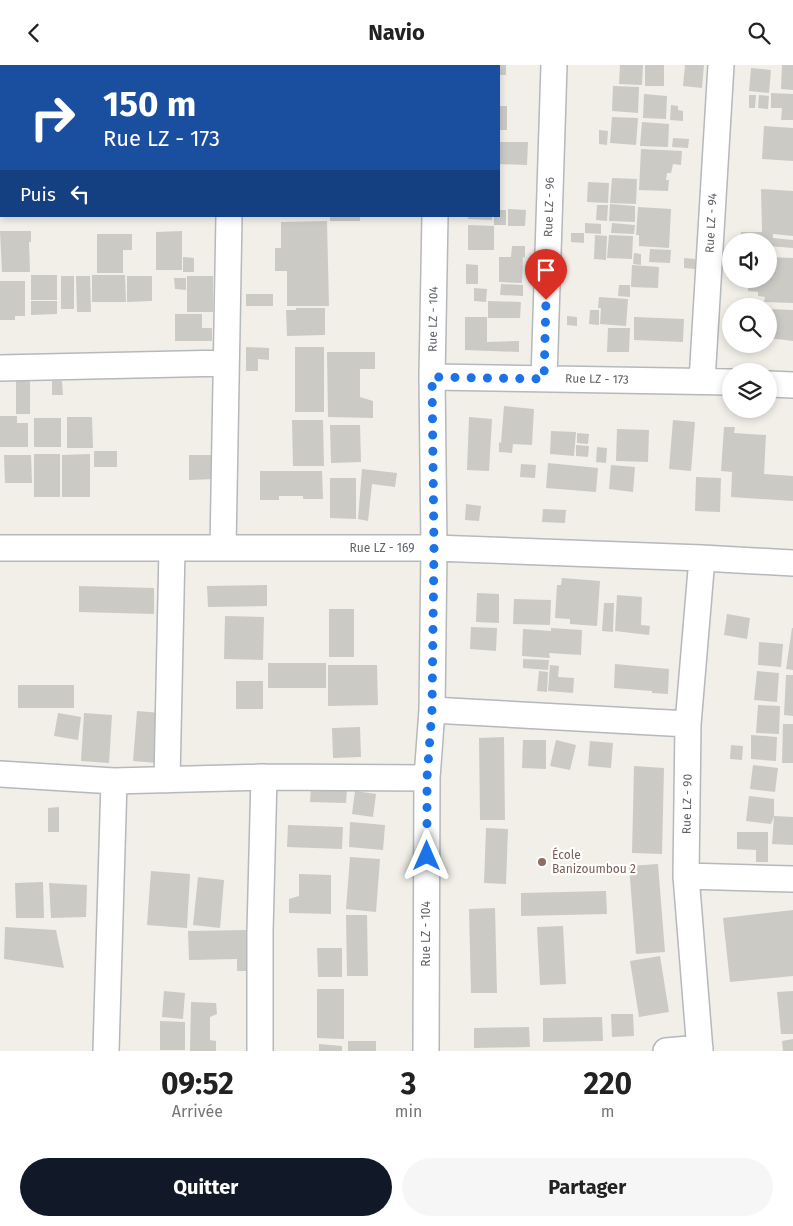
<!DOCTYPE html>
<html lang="fr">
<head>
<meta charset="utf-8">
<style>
  :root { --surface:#fff; --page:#f6f6f6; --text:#222; --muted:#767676; --accent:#111827 }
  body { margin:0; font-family:"Fira Sans",sans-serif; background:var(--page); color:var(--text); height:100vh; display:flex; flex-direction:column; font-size:19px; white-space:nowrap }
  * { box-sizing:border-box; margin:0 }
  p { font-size:16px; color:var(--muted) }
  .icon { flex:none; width:28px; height:28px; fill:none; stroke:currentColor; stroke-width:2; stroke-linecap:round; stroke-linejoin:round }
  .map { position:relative; height:986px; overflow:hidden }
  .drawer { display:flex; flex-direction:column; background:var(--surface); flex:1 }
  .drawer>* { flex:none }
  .top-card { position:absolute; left:0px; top:0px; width:500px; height:152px; box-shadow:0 2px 8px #0003; background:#1a4fa0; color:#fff; overflow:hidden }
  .tools { position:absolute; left:722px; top:168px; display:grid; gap:10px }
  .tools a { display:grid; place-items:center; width:55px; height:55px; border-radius:50%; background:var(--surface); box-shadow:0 2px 8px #0003; font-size:25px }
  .pin { position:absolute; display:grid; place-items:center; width:42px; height:42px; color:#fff; margin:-51px -21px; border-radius:50% 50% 50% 0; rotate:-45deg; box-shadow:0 0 5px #0007 }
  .pin .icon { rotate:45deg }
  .me { position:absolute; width:55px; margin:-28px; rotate:0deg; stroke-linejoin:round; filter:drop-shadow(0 0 4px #0008) }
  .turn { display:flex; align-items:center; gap:18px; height:105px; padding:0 20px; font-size:22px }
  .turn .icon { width:65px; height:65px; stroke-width:2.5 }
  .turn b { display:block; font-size:35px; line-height:42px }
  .then { display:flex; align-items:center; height:48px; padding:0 20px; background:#0003; gap:10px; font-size:19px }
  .eta { display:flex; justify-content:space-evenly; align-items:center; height:85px; text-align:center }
  .eta b { font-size:30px; font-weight:700; line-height:35px }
  .primary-button { display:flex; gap:10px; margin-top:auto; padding:10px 20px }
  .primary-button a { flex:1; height:58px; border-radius:30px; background:var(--accent); color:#fff; font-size:20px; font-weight:700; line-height:58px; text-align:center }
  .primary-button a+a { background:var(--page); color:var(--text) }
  header { display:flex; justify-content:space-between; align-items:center; height:65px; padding:0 20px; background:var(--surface); font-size:22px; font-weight:700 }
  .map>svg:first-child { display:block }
</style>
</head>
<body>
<header><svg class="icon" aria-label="back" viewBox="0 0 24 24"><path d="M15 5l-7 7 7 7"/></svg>Navio<svg class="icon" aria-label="search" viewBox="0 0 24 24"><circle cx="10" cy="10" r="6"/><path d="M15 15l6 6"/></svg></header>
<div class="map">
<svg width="793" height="986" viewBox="0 0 793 986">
  <rect width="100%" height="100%" fill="#f1efe8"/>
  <path fill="#cccac5" d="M 499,0 L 506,0 L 506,10 L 499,10 Z
    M 620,0 L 643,0 L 642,20 L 619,19 Z
    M 645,0 L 664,0 L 664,21 L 645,21 Z
    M 685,0 L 704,0 L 702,23 L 683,21 Z
    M 782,0 L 793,0 L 793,25 L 781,24 Z
    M 751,3 L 771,5 L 769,28 L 749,26 Z
    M 613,21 L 639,22 L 638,48 L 612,46 Z
    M 771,28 L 793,29 L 793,55 L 781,55 L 782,43 L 771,43 Z
    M 644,29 L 667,31 L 666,54 L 643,53 Z
    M 749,30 L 756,30 L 755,43 L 749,43 Z
    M 759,30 L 769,31 L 768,44 L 758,43 Z
    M 671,40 L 678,41 L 678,45 L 683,46 L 683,56 L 670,55 Z
    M 499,41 L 507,41 L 507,65 L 499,65 Z
    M 612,52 L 638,53 L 636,80 L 610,78 Z
    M 642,57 L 669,59 L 668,82 L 640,81 Z
    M 764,61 L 793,63 L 793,96 L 762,94 Z
    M 599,65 L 608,66 L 607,80 L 599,79 Z
    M 673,73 L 689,74 L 688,83 L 672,82 Z
    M 500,77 L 528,77 L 527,100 L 499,99 Z
    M 641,84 L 682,86 L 681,100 L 673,99 L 671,108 L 667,108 L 666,115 L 669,115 L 668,126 L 639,125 Z
    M 612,113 L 637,114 L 636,139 L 610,138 Z
    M 588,117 L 609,118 L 608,138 L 587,137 Z
    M 761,124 L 793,126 L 793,171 L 773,169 L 773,173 L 793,175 L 793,183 L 769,181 L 769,176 L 741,176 L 741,167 L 762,167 Z
    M 610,139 L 635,141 L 635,157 L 609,156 Z
    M 597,140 L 608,140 L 607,156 L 596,155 Z
    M 638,142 L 671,144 L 669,183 L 639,181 L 639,170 L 636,170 Z
    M 508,144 L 526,145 L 525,161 L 508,161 Z
    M 499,145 L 506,145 L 506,160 L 494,160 L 494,151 L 499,151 Z
    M 330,151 L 360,151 L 360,156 L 330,156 Z
    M 468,151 L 492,151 L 492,155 L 468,154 Z
    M 327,156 L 329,241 L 287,241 L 287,206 L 275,206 L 275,183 L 281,183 L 281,157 Z
    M 585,158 L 601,159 L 601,169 L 585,168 Z
    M 612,158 L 635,160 L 634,169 L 611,168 Z
    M 468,160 L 494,161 L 494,185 L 468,185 Z
    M 0,166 L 31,166 L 31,177 L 29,177 L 30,207 L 2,207 Z
    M 182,166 L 182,205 L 156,205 L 156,167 Z
    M 571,168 L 584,168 L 584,178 L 571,177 Z
    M 97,169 L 132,169 L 132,185 L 123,185 L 123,208 L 97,208 Z
    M 595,170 L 607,171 L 606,195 L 594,194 Z
    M 609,170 L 633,171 L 632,194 L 607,193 Z
    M 512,181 L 525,181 L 525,193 L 523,192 L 522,218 L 499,217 L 499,192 L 511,192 Z
    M 650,184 L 671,185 L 670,198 L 649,197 Z
    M 634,188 L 641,189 L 641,200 L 633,199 Z
    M 183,192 L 194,193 L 194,207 L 183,207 Z
    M 769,192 L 793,193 L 793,238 L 764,237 L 765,232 L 758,231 L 758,227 L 748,226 L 748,214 L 769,214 Z
    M 684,193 L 695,194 L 695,204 L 684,203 Z
    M 466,199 L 478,200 L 478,219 L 466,219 Z
    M 632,200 L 659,202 L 658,223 L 631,222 Z
    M 31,210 L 57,210 L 57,235 L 31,235 Z
    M 92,210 L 125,210 L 126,237 L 92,237 Z
    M 61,211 L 74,211 L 74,244 L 61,244 Z
    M 76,211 L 90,211 L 91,247 L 77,247 Z
    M 127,211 L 152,211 L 152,236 L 127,237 Z
    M 187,211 L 213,211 L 213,247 L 187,247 Z
    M 174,213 L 186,213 L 186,225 L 175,224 Z
    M 0,216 L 25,216 L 25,251 L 15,251 L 15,255 L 0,255 Z
    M 501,219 L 523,220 L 523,231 L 500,230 Z
    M 619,220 L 630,220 L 630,232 L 618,231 Z
    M 474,223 L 487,224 L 486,237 L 474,236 Z
    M 246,229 L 273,229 L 273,241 L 246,241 Z
    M 599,232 L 628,234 L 626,261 L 600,259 L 601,243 L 598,243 Z
    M 31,236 L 57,236 L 57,249 L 31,250 Z
    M 488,236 L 521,237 L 520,253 L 488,253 Z
    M 296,243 L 325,243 L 325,270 L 287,271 L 286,245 L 296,245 Z
    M 769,244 L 793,245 L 793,276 L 769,273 Z
    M 590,245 L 599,245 L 599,260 L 589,259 Z
    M 175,249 L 202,249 L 202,263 L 212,263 L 212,276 L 175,276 Z
    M 567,251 L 577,252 L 577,261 L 567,260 Z
    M 465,252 L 487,252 L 487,277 L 519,276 L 519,287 L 465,285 Z
    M 634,252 L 684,254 L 683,277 L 634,275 Z
    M 608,263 L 630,263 L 629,287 L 607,287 Z
    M 246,282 L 269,283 L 269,295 L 258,294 L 258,306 L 246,306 Z
    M 295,282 L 324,282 L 324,347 L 295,347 Z
    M 327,287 L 375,287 L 375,304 L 360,304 L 360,332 L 373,336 L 373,353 L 328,352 Z
    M 16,313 L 30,314 L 30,349 L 16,349 Z
    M 52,316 L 62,316 L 63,330 L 52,330 Z
    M 504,341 L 534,344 L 532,380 L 513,379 L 512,388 L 499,387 L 499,377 L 501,378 Z
    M 0,351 L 17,351 L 17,358 L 28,358 L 28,382 L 0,382 Z
    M 67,352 L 92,352 L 93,383 L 67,383 Z
    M 469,352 L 492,354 L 489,406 L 467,405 Z
    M 34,353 L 61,353 L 61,382 L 34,382 Z
    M 292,355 L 323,355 L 324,401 L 293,401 Z
    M 673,355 L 695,357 L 691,406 L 669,404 Z
    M 330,360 L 360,360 L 361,397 L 331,398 Z
    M 724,362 L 735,362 L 734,368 L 766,370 L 764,409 L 793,411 L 793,436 L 731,432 L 732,407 L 721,406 Z
    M 617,364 L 649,365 L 648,397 L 616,396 Z
    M 551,366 L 576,367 L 574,391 L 550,389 Z
    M 577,368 L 589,369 L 588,379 L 577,378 Z
    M 576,380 L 589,381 L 588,392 L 576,391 Z
    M 597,382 L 607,383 L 606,398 L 596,397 Z
    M 94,386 L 117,386 L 117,402 L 94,402 Z
    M 34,389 L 60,389 L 60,432 L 34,432 Z
    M 90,389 L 90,432 L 62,432 L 62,390 Z
    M 4,390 L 31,390 L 32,418 L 5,418 Z
    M 189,390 L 216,390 L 216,414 L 189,415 Z
    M 548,398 L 598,403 L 596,427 L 546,423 Z
    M 521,399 L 536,400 L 535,413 L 520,412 Z
    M 611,400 L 635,402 L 633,427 L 609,424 Z
    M 362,404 L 397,408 L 395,422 L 372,419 L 368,456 L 358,454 Z
    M 260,406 L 322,406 L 323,434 L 303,434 L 303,431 L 279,431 L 279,435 L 260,435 Z
    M 696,412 L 721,413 L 720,447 L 695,446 Z
    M 330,413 L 356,413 L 356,454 L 330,453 Z
    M 466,439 L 481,441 L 479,456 L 465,455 Z
    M 543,444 L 566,445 L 565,458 L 542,457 Z
    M 562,513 L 600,516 L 597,561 L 570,559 L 570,554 L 555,553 L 557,520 L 561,520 Z
    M 267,520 L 267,541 L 208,542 L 207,521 Z
    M 79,521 L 154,523 L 154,549 L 79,547 Z
    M 477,528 L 499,529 L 499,558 L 476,557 Z
    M 617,530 L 642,532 L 641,560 L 650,561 L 649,570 L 615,566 Z
    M 514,534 L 551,535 L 550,560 L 513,559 Z
    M 604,538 L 614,538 L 613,567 L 602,566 Z
    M 329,544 L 354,544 L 354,592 L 329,592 Z
    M 727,549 L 750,553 L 747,574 L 724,570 Z
    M 225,551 L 264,552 L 263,595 L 224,594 Z
    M 471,562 L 497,563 L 496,586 L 470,584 Z
    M 551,563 L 582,565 L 581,590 L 549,588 L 550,593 L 522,591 L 523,564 L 551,566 Z
    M 792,563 L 793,563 L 793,605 L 786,604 Z
    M 759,577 L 783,579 L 781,602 L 758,600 Z
    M 523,594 L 549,595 L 548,605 L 523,603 Z
    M 268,598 L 326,598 L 326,623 L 268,623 Z
    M 615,599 L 669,604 L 668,629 L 652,628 L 652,626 L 614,623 Z
    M 328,600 L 377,600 L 378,640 L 328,641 Z
    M 550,600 L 559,601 L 558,612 L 574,613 L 573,628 L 548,626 Z
    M 539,606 L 548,607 L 547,627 L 537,626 Z
    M 757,606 L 779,608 L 777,637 L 754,635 Z
    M 786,610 L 793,610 L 793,651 L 784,650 Z
    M 236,616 L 263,616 L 263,644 L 236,644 Z
    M 18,620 L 74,620 L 74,643 L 18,643 Z
    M 758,640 L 780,641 L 779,669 L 756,668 Z
    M 137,646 L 161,648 L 157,698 L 133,696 Z
    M 58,648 L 81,652 L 78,675 L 54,671 Z
    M 84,648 L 112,650 L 109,698 L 81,696 Z
    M 783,659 L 793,659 L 793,698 L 782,698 Z
    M 360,662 L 361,692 L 333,693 L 332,663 Z
    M 751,670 L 777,672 L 776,696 L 751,694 Z
    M 504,672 L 505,755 L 480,755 L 479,673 Z
    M 523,675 L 546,675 L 546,704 L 522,703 Z
    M 556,675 L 576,680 L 570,705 L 550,701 Z
    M 590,676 L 613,678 L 611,703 L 588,701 Z
    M 731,680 L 743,681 L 742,695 L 730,694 Z
    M 753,700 L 778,703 L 775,727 L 750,724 Z
    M 634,701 L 664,703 L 662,789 L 632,788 Z
    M 311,722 L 347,723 L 346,738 L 310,737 Z
    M 355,726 L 376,729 L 373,752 L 352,749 Z
    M 749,731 L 774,734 L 774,751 L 771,759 L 746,756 Z
    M 59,742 L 59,767 L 48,767 L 48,743 Z
    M 774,751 L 793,752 L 793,780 L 772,779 Z
    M 350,757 L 385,760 L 383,785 L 349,782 Z
    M 288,760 L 343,762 L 342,784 L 287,782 Z
    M 486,763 L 508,764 L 506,819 L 484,818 Z
    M 737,767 L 768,767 L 768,797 L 756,797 L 756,785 L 737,784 Z
    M 350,792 L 380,794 L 376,847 L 346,844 Z
    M 658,799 L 665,887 L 636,889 L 629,801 Z
    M 151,806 L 190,809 L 187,863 L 147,860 Z
    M 299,809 L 331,810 L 331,849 L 289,848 L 289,834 L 299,831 Z
    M 198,812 L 224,815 L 220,863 L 193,860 Z
    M 43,817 L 44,853 L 16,853 L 15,818 Z
    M 49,818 L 87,820 L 86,852 L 51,853 Z
    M 606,826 L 607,849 L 521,851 L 521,828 Z
    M 495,843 L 497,928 L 471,928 L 469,844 Z
    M 793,845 L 793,911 L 730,917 L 723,853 Z
    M 346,850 L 367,850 L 368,911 L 347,911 Z
    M 563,861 L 566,919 L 540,920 L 537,862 Z
    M 5,862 L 56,865 L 64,903 L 4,894 Z
    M 248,865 L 248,906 L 237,906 L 237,894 L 189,895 L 188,866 Z
    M 317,883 L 342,883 L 342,912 L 318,912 Z
    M 660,891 L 669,947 L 639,952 L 630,896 Z
    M 317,924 L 344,924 L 344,974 L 317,973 Z
    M 164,926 L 185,928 L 183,954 L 162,952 Z
    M 793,926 L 793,969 L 781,969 L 777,927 Z
    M 191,937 L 216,938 L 217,949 L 210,952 L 210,975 L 216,976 L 216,986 L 190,986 Z
    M 611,949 L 633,949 L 634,971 L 612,972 Z
    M 602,952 L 603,976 L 543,977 L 543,953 Z
    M 160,956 L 185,957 L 185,985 L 160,985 Z
    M 529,962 L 530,982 L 474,983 L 474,963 Z
    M 793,974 L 793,986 L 783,986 L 782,976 Z
    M 348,976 L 376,976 L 376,986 L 348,986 Z
    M 319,979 L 342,981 L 342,986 L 319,986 Z"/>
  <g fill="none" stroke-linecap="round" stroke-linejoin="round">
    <defs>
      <path id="minor" d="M 230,1 L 230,0
        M 436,1 L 436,0
        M 0,128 L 1,128
        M 0,303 L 226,298
        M 432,312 L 731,317
        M 544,314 L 554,0
        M 702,316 L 721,0
        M 769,319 L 793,320
        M 0,483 L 434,483 L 702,493 L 793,498
        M 223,483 L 229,151
        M 432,645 L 688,659
        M 0,709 L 114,716 L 264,712 L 427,713
        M 167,715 L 172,484
        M 686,811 L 793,814
        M 106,986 L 114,716
        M 260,986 L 260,866 L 264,712
        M 426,986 L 427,713 L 432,645 L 434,483 L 432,312 L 435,151
        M 666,986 L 700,983
        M 700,986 L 686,811 L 688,659 L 702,493"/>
    </defs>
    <use href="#minor" stroke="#b5b8bc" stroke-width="28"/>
    <use href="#minor" stroke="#fff" stroke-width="25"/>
  </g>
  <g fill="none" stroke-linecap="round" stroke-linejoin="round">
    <path stroke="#1a73e8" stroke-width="9" stroke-dasharray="0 16.2" d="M 427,791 L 427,713 L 432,645 L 434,483 L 432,312 L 544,314 L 546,235"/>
  </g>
  <circle fill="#8d6e63" stroke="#fff" stroke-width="2" cx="542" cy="797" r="5"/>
  <g text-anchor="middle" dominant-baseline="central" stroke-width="4.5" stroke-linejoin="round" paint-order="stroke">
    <g font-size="12" fill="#5f6368" stroke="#fff">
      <text transform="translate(549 142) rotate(-88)">Rue LZ - 96</text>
      <text transform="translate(711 158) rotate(-87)">Rue LZ - 94</text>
      <text transform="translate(433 254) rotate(-89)">Rue LZ - 104</text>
      <text transform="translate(597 314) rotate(1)">Rue LZ - 173</text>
      <text x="382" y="483">Rue LZ - 169</text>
      <text transform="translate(687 739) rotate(-89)">Rue LZ - 90</text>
      <text transform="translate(426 869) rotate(-90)">Rue LZ - 104</text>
    </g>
    <g font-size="12" fill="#785e54" stroke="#fff" text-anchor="start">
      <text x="552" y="790">École<tspan x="552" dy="14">Banizoumbou 2</tspan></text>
    </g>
  </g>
</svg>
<div class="tools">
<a><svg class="icon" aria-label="sound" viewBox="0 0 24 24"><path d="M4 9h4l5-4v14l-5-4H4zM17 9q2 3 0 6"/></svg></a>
<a><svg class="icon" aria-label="search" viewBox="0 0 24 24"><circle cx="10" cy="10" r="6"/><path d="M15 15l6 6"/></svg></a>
<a><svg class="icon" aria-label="layers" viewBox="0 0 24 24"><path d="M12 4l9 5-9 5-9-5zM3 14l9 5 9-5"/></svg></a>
</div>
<div class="pin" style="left:546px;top:235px;background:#d93025"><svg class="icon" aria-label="arrive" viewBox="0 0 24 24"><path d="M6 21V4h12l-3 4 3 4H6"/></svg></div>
<svg class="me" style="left:427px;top:791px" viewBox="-20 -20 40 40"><path d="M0-17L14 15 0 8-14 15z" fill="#1a73e8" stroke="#fff" stroke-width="4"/></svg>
<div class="top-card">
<div class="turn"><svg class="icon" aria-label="right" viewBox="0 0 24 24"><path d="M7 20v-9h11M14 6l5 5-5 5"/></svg><div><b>150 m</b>Rue LZ - 173</div></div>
<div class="then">Puis<svg class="icon" aria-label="left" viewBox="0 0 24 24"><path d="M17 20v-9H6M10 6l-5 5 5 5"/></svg></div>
</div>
</div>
<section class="drawer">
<div class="eta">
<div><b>09:52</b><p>Arrivée</p></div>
<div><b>3</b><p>min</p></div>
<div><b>220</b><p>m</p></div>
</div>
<div class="primary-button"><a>Quitter</a><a>Partager</a></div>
</section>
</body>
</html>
